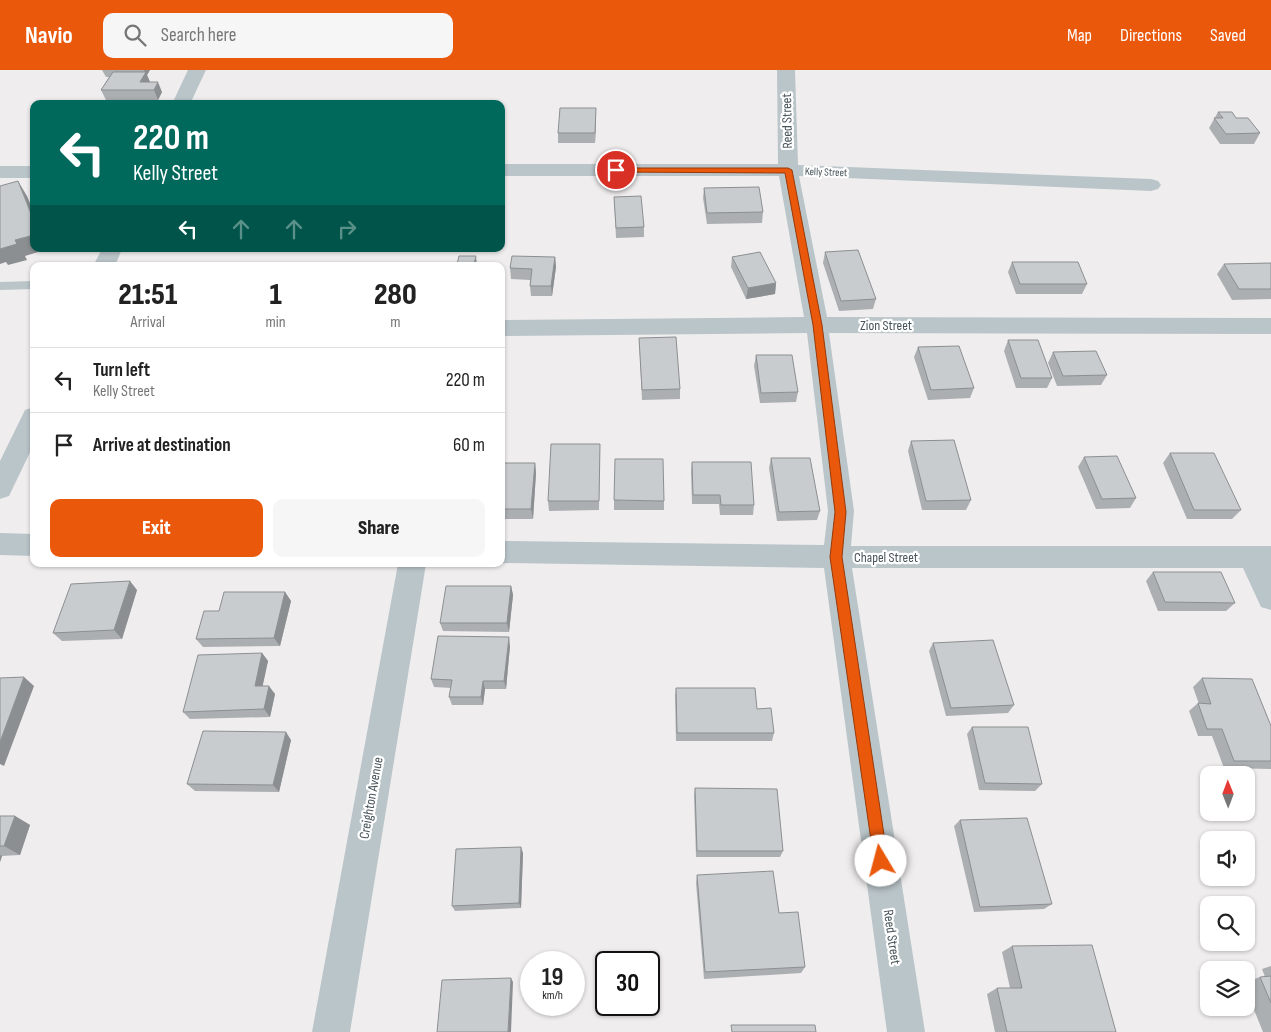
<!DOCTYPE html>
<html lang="en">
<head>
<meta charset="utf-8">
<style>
  :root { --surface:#fff; --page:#f6f6f6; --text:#222; --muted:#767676; --line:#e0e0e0; --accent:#ea580c }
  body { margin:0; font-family:"Sofia Sans Condensed",sans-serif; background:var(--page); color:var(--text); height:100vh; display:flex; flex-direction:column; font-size:19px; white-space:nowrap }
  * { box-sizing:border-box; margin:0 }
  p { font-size:16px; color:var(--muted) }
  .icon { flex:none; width:28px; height:28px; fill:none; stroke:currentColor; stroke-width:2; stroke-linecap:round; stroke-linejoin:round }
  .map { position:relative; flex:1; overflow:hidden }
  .drawer { position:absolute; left:30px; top:192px; width:475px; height:305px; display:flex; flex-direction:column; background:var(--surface); border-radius:10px; box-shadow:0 1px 4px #0004 }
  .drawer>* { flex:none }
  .banner { position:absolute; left:30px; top:30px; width:475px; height:152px; border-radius:10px; box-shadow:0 1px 4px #0004; background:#00695c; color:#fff; overflow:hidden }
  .needle { width:32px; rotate:359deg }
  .buttons { position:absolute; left:1200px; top:696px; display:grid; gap:10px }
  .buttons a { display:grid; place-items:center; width:55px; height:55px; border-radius:10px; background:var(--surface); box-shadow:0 1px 4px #0004; font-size:25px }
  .speed { position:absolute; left:520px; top:881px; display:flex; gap:10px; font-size:25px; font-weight:700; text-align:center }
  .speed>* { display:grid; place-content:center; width:65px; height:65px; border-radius:50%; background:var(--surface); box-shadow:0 1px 4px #0004; line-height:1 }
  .speed small { font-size:12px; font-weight:400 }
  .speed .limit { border:2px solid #111; border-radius:8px; background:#fff; color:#111 }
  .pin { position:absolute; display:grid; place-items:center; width:42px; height:42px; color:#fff; margin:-21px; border:2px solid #fff; border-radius:50%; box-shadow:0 1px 5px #0007 }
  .me { position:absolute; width:55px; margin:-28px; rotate:352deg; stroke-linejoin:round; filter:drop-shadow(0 0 4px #0008) }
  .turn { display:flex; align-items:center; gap:18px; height:105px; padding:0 20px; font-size:22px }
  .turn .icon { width:65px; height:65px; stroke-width:2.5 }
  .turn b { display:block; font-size:35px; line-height:42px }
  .lanes { display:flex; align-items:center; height:48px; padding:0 20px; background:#0003; justify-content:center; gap:25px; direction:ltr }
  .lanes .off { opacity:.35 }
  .eta { display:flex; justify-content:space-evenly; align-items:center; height:85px; text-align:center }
  .eta b { font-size:30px; font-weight:800; line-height:35px }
  .action { display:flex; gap:10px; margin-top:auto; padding:10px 20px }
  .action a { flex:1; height:58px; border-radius:10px; background:var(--accent); color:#fff; font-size:20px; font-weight:800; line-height:58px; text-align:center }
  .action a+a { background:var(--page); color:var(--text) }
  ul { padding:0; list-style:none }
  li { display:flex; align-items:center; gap:15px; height:65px; padding:0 20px; border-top:1px solid var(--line) }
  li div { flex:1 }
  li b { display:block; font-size:19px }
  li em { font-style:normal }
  header { display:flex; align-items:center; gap:30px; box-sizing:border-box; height:70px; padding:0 25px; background:var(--accent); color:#fff }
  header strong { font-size:24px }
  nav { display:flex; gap:28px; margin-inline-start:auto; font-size:18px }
  .search { width:350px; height:45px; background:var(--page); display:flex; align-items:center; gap:12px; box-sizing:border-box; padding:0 18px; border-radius:10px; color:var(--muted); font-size:19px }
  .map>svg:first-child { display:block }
</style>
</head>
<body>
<header>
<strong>Navio</strong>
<div class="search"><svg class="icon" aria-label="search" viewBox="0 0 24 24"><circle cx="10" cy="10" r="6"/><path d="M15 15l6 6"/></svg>Search here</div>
<nav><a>Map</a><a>Directions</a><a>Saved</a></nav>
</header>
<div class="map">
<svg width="1271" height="962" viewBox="0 0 1271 962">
  <rect width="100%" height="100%" fill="#f0edee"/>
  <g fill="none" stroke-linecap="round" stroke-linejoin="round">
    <path fill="#bac5c9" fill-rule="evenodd" d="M 34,211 L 34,219 L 0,220 L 0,212 Z"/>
    <path fill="#bac5c9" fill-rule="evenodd" d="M 188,0 L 206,0 L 190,34 L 172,34 Z
      M 777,0 L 795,0 L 798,95 L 1151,109 L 1158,111 L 1161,115 L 1158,119 L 1151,121 L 799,106 L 827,247 L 1271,248 L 1271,264 L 829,263 L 854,441 L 851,476 L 1271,476 L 1271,540 L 1261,537 L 1243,498 L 852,498 L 925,962 L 887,962 L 824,498 L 501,493 L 501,471 L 824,475 L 828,441 L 807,263 L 501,266 L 501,250 L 804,247 L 779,106 L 501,106 L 501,94 L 778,94 Z
      M 0,96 L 34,96 L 34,108 L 0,108 Z
      M 102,179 L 122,179 L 115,196 L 93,196 Z
      M 34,337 L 34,374 L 9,426 L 0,429 L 0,391 L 25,340 Z
      M 0,463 L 34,464 L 34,486 L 0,485 Z
      M 398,494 L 426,494 L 350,962 L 312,962 Z"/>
  </g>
  <path fill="#acafb2" d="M 102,0 L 150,0 L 147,5 L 150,12 L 162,22 L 158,30 L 106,30 L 101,20 L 109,7 L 106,7 Z
    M 1218,42 L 1236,48 L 1260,63 L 1254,74 L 1220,74 L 1209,58 Z
    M 596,49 L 595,73 L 558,73 L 558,63 Z
    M 704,118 L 763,142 L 762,153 L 707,154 L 703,128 Z
    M 614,127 L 644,157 L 644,167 L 616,168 Z
    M 825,182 L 876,229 L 873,239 L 839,241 L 823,193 Z
    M 555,187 L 556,197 L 552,226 L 531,226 L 530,216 L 530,210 L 511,209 L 510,198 Z
    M 732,187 L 776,213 L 775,224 L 746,229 L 731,197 Z
    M 1012,192 L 1087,214 L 1082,224 L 1016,224 L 1008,202 Z
    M 1271,193 L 1271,229 L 1232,230 L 1217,204 L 1224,194 Z
    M 639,268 L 680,319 L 680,329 L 642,330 Z
    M 1008,270 L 1052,308 L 1047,318 L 1016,318 L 1004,281 Z
    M 918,277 L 974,318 L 970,328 L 928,330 L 914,287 Z
    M 1053,282 L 1107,305 L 1101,315 L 1057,316 L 1048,293 Z
    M 756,285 L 798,322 L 796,332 L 760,333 L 754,296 Z
    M 911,371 L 971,430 L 966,440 L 922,440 L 908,381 Z
    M 600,374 L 599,440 L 549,441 L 548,431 Z
    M 1170,383 L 1241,440 L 1232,449 L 1187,449 L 1163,393 Z
    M 1084,387 L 1136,428 L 1130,438 L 1096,439 L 1078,397 Z
    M 771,388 L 820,441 L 817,450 L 777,451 L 769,398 Z
    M 692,392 L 754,435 L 753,445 L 720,445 L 719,434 L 692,434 L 691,401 Z
    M 501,393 L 535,393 L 536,403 L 533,449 L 501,449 Z
    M 614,430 L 664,431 L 664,440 L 614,440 Z
    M 1153,502 L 1235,533 L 1226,541 L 1158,541 L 1146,511 Z
    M 511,516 L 513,525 L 509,562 L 443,561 L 440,553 Z
    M 137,520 L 122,569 L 62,571 L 53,563 Z
    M 285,522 L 291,531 L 280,576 L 203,577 L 196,569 L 219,541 Z
    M 933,573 L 1014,635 L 1008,643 L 946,646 L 929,581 Z
    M 510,576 L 506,619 L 485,619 L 483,635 L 452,635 L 449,627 L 451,618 L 434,617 L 431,609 Z
    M 262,583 L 268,591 L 262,616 L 275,624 L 270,647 L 190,649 L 183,642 Z
    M 1202,608 L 1271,656 L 1271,699 L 1224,698 L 1212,666 L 1198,666 L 1189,641 L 1198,633 L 1199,634 L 1193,617 Z
    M 676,618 L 757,639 L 774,663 L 772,671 L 676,671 L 675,626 Z
    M 972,657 L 1042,714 L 1035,721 L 979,720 L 967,664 Z
    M 291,670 L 279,722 L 195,721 L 187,714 Z
    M 695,718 L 783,781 L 780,787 L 696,787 L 694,725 Z
    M 0,746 L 15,746 L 30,755 L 20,785 L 2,786 L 0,792 Z
    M 960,750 L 1052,834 L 1044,839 L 974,842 L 954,756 Z
    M 523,783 L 521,838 L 455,841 L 452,836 Z
    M 697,805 L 779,843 L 805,897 L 801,903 L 704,909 L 696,813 Z
    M 1012,876 L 1116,962 L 995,962 L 987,924 L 997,918 L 1010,918 L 1002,882 Z
    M 1271,896 L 1271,962 L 1263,962 L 1246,920 L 1246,912 L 1260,907 L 1265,907 L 1262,899 Z"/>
  <path fill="#8c8f91" d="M 144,0 L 150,0 L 147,5 L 150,12 L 140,12 L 145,3 Z
    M 158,12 L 162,22 L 158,30 L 154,20 Z
    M 596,38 L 596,49 L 595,73 L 595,63 Z
    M 18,111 L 27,126 L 34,143 L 34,151 Z
    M 34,165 L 34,179 L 48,179 L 25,186 L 27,190 L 8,195 L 6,192 L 0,194 L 0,179 L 15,170 Z
    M 476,186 L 477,196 L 474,194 Z
    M 555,187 L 556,197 L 552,226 L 551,216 Z
    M 776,213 L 775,224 L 746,229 L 748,218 Z
    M 535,393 L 536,403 L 533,449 L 531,439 Z
    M 130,511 L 137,520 L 122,569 L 114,560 Z
    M 511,516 L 513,525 L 509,562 L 507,553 Z
    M 285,522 L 291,531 L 280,576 L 274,568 Z
    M 509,567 L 510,576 L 506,619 L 504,611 Z
    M 262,583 L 268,591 L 261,624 L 255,616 Z
    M 24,607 L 34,616 L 4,696 L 0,694 L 0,672 Z
    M 483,611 L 485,619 L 483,635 L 481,627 Z
    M 269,616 L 275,624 L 270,647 L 264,639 Z
    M 286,662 L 291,670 L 279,722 L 273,715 Z
    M 15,746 L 30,755 L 20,785 L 4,776 Z
    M 521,777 L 523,783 L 521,838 L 519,833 Z
    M 0,785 L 2,786 L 0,792 Z
    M 511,908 L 513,912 L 511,962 L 508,962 Z"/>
  <path fill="#c8cccf" stroke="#8c8f91" d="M 113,2 L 146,2 L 140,12 L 158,12 L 154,20 L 101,20 Z
    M 560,38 L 596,38 L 595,63 L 558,63 Z
    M 1218,42 L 1232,42 L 1236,48 L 1248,48 L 1260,63 L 1226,64 L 1214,48 L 1223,48 Z
    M 18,111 L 34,151 L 34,165 L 15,170 L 17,174 L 0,179 L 0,116 Z
    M 759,117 L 763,142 L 707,143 L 704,118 Z
    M 641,126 L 644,157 L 616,158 L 614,127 Z
    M 858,180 L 876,229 L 841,231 L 825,182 Z
    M 760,182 L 776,213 L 748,218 L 732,187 Z
    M 459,186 L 476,186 L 474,194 L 490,194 L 490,196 L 444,196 L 445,194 L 457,194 Z
    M 512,186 L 555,187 L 551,216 L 530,216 L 532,199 L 510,198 Z
    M 1012,192 L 1078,192 L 1087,214 L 1020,214 Z
    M 1271,193 L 1271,219 L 1239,219 L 1224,194 Z
    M 676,267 L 680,319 L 642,320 L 639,268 Z
    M 1008,270 L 1038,270 L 1052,308 L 1021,308 Z
    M 959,276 L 974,318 L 931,320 L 918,277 Z
    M 1096,281 L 1107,305 L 1063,306 L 1053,282 Z
    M 756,285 L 792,285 L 798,322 L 761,323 Z
    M 954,370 L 971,430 L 926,431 L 911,371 Z
    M 551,374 L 600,374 L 599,431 L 548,431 Z
    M 1170,383 L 1214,383 L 1241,440 L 1194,440 Z
    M 1117,386 L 1136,428 L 1102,429 L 1084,387 Z
    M 771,388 L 810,388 L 820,441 L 779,442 Z
    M 615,389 L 663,389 L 664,431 L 614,430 Z
    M 692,392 L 751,392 L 754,435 L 721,435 L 720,425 L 693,425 Z
    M 501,393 L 535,393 L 531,439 L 501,439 Z
    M 1153,502 L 1221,502 L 1235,533 L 1165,532 Z
    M 130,511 L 114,560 L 53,563 L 71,514 Z
    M 446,516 L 511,516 L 507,553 L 440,553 Z
    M 224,522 L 285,522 L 274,568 L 196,569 L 204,541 L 219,541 Z
    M 438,566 L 509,567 L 504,611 L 483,611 L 481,627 L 449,627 L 452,610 L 431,609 Z
    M 993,570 L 1014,635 L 951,638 L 933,573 Z
    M 262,583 L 255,616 L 269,616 L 264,639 L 183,642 L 198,585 Z
    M 24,607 L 0,672 L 0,608 Z
    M 1202,608 L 1252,609 L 1271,656 L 1271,691 L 1234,691 L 1222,659 L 1207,659 L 1198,633 L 1211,634 Z
    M 676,618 L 755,618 L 757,639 L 771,638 L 774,663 L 677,663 Z
    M 972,657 L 1028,657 L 1042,714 L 985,713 Z
    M 203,661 L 286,662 L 273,715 L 187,714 Z
    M 695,718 L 777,719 L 783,781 L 697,781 Z
    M 0,746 L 15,746 L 4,776 L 0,776 Z
    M 1027,748 L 1052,834 L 980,837 L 960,750 Z
    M 521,777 L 519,833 L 452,836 L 456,779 Z
    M 773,801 L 779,843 L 798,842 L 805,897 L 705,902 L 697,805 Z
    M 1092,875 L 1116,962 L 1007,962 L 997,918 L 1022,918 L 1012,876 Z
    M 1271,906 L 1271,933 L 1260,907 Z
    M 511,908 L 508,962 L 437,962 L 442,910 Z
    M 731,955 L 815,955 L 816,962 L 732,962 Z"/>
  <path fill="#ea580c" stroke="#983908" d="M 616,98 L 788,98 L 792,100 L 822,255 L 846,442 L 842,487 L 888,791 L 886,796 L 881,798 L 876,796 L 874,791 L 830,487 L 835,442 L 813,255 L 785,103 L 613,102 L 612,100 Z"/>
  <g text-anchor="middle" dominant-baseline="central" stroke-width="4.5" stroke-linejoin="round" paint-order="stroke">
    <g font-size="11" fill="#475459" stroke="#fff">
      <text transform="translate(826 102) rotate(2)">Kelly Street</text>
    </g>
    <g font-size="14" fill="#475459" stroke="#fff">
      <text transform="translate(787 51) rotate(-91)">Reed Street</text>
      <text x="886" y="255">Zion Street</text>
      <text x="886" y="487">Chapel Street</text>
      <text transform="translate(371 728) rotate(-80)">Creighton Avenue</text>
      <text transform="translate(892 867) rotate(82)">Reed Street</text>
    </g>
  </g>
</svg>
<div class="buttons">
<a><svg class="needle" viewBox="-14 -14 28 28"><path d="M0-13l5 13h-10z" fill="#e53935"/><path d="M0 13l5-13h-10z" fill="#767676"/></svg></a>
<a><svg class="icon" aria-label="sound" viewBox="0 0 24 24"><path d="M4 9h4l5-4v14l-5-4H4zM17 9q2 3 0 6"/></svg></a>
<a><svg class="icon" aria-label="search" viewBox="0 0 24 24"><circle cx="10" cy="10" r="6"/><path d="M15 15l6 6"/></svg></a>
<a><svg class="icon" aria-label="layers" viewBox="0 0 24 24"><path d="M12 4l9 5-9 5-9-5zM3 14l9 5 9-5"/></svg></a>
</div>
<div class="speed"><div>19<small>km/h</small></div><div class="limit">30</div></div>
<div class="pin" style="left:616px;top:100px;background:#d93025"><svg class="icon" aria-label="arrive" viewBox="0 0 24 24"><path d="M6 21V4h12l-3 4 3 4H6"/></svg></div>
<svg class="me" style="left:881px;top:791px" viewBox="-20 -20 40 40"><circle r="19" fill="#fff"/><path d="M0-13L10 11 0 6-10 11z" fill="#ea580c"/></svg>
<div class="banner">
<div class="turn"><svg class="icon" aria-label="left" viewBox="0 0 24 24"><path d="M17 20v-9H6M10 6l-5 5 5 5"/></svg><div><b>220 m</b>Kelly Street</div></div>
<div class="lanes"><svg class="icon" aria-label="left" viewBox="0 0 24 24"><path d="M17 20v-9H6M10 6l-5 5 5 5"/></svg><svg class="icon off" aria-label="ahead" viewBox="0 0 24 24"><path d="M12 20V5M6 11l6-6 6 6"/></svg><svg class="icon off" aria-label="ahead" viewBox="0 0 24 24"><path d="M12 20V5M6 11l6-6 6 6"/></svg><svg class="icon off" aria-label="right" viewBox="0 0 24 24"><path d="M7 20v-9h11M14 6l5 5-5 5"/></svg></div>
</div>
<section class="drawer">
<div class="eta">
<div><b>21:51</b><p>Arrival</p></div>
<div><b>1</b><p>min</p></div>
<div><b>280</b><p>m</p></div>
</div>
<ul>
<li><svg class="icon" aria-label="left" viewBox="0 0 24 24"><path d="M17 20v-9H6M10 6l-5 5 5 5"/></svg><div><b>Turn left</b><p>Kelly Street</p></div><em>220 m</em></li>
<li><svg class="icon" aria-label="arrive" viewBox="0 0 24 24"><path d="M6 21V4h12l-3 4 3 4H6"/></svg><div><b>Arrive at destination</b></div><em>60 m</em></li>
</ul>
<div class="action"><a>Exit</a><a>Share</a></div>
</section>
</div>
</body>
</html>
